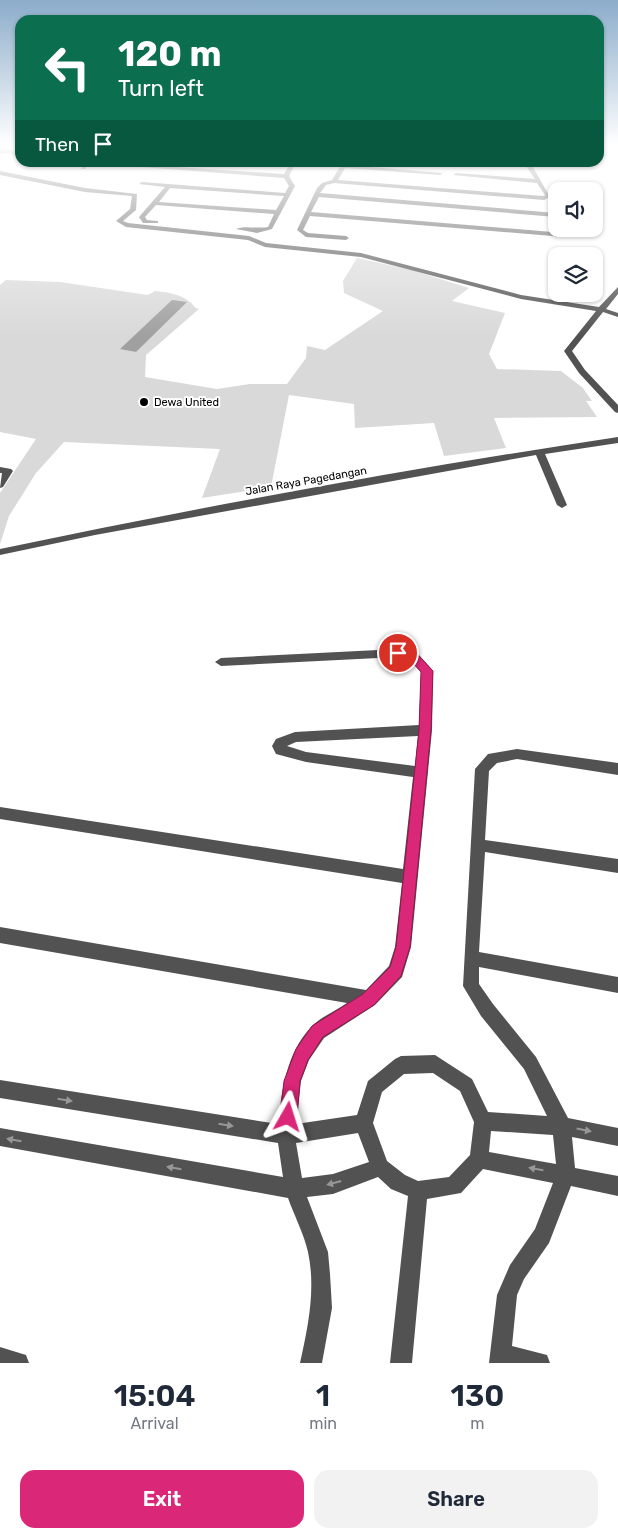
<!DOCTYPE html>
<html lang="en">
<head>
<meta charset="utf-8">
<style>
  :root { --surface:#fff; --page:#f2f2f3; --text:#1f2937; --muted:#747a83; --accent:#db2777 }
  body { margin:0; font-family:Rubik,sans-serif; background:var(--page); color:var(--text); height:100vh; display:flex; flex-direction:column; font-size:19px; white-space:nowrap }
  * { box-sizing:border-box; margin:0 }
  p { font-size:16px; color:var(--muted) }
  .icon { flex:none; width:28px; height:28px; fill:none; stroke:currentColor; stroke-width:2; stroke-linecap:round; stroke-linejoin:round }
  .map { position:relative; height:1363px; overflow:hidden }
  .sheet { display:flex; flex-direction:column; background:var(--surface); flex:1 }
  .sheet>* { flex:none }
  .top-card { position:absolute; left:15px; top:15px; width:589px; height:152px; border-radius:15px; box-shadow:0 1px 4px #0004; background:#0b6e4f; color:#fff; overflow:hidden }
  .controls { position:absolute; left:548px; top:182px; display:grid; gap:10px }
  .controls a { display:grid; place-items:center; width:55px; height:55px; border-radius:10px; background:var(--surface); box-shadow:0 1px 4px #0004; font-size:25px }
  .pin { position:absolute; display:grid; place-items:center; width:42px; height:42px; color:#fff; margin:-21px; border:2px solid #fff; border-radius:50%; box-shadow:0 1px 5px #0007 }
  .me { position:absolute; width:55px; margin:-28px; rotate:6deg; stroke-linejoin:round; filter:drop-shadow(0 0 4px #0008) }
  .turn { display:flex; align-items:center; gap:18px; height:105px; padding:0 20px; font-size:22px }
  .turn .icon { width:65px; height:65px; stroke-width:2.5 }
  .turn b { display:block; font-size:35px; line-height:42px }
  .then { display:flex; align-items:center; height:48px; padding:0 20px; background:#0003; gap:10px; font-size:19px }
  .eta { display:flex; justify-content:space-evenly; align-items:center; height:85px; text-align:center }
  .eta b { font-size:30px; font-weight:600; line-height:35px }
  .button { display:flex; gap:10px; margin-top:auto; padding:10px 20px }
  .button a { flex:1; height:58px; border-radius:15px; background:var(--accent); color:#fff; font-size:20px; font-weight:600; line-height:58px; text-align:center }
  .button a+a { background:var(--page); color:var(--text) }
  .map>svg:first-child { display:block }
</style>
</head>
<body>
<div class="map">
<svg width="618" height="1363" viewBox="0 0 618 1363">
  <rect width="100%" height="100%" fill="#fff"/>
  <path fill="#d9d9d9" d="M 357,258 L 412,270 L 469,288 L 452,301 L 505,313 L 489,354 L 497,369 L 561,371 L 583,388 L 592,401 L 586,401 L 597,417 L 494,418 L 506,448 L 444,456 L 434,423 L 355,428 L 354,404 L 289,395 L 271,487 L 202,498 L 220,449 L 64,442 L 36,473 L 9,516 L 0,544 L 0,493 L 36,439 L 0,432 L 0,285 L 6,280 L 60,282 L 148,295 L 155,291 C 167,292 180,294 190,302 C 194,305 194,308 199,309 L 146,355 L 145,377 L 217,389 L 250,384 L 287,384 L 306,358 L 307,346 L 325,350 L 383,311 L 344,293 L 343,281 Z"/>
  <path fill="#a0a0a0" d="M 172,300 L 187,302 L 136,352 L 120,349 Z"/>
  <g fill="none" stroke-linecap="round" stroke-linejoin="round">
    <path fill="#525252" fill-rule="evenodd" d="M 0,149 L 20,151 L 20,155 L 0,153 Z
      M 31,162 L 37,162 L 33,166 L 30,164 Z
      M 85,162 L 91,162 L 85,169 L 81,169 Z
      M 291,162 L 296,162 L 289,176 L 295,186 L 272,229 L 257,233 L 236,229 C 244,225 257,229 268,227 L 274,214 L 156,205 L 145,217 L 147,220 L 158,221 L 158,223 L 143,223 L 139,217 L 165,187 L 139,184 L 142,182 L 285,193 L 289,186 L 284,178 L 128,166 L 131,164 L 284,174 ZM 170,188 L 284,196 L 276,210 L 159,202 Z
      M 343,162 L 348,162 L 347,165 L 443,173 L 440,175 L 345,168 L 338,180 L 543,196 L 545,195 L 537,183 L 453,175 L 456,173 L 535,179 L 526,166 L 505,162 L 530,162 L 550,197 L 544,200 L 334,183 L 326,185 L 320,193 L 556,213 L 556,217 L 319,197 L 311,212 L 564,233 L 567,233 L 567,229 L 573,229 L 573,234 L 564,237 L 310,216 L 303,230 L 308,233 L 346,236 L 349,238 L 346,240 L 306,237 L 297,230 L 317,188 L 322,183 L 332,180 Z
      M 0,171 L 85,188 L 137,194 L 136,210 L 123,221 L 128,223 L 249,236 L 266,243 L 361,253 L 521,295 L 599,307 L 618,287 L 618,294 L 606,309 L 618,313 L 618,317 L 603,312 L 572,351 L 585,370 L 618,405 L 618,413 L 615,412 L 579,373 L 564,351 L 596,311 L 521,299 L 361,257 L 265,247 L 248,240 L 126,227 L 116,221 L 130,209 L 132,196 L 85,192 L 0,175 Z
      M 618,437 L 618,443 L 545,454 L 567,505 L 562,508 L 557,505 L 536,455 L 95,535 L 0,555 L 0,549 C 205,506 412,468 618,437 Z
      M 0,467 L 11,469 L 13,471 L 3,487 L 0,488 L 2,473 L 0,473 Z
      M 398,649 L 419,655 L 433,671 L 432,730 L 411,947 L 402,977 L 375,1005 L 324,1038 L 309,1060 L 301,1081 L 296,1124 L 357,1115 L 368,1081 L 395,1059 L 401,1056 L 435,1055 L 472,1079 L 488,1112 L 547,1116 L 524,1069 L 481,1016 L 463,986 L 475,769 L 488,754 L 517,749 L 618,763 L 618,775 L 517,759 L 497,763 L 489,771 L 485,840 L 618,859 L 618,873 L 485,852 L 479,952 L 618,977 L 618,993 L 479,967 L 479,984 L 493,1004 L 536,1057 L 568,1118 L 618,1128 L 618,1146 L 572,1137 L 575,1168 L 618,1176 L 618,1196 L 571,1186 L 549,1243 L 524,1279 L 517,1295 L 512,1346 L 547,1355 L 550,1363 L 489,1363 L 497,1295 L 510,1265 L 535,1229 L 553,1183 L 483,1169 L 461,1193 L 427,1199 L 412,1363 L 390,1363 L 408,1196 L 391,1189 L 378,1177 L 333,1194 L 307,1197 L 328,1252 L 330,1274 L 332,1308 L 322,1363 L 300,1363 C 308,1327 316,1289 308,1252 C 304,1234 294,1215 288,1198 L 0,1146 L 0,1128 L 283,1177 L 278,1143 L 0,1098 L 0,1080 L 278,1124 C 282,1090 286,1054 311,1027 C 320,1017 336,1011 347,1003 L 0,943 L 0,927 L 366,990 L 389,966 L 395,947 L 402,883 L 0,819 L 0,807 L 403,869 L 413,777 L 306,762 L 276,754 L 272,746 L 276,739 L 295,732 L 419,725 L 421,672 C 415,664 408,659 398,657 L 221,666 L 215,662 L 221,658 ZM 418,736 L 415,766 L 306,752 L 287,746 L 296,742 ZM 433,1073 L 460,1091 L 474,1122 L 470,1155 L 449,1177 L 418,1181 L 405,1175 L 387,1161 L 373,1123 L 382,1092 L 404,1074 ZM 491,1131 L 553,1135 L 556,1164 L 489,1152 ZM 358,1133 L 369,1162 L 333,1174 L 302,1178 L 296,1143 Z
      M 0,1347 L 26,1355 L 29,1363 L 0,1363 Z"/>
  </g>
  <defs><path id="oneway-solid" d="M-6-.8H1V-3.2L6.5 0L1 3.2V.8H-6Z" transform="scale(1.25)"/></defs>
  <g fill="#979797">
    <use href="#oneway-solid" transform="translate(65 1100) rotate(9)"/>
    <use href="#oneway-solid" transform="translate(226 1125) rotate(9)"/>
    <use href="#oneway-solid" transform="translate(584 1130) rotate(11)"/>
    <use href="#oneway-solid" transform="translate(14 1140) rotate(-170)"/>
    <use href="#oneway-solid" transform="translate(174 1168) rotate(-170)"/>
    <use href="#oneway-solid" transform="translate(536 1169) rotate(-170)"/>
    <use href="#oneway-solid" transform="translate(334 1183) rotate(165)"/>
  </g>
  <linearGradient id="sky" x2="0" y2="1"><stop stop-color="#8baccb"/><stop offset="0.43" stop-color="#fff"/><stop offset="1" stop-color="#fff" stop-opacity="0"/></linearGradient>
  <rect width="618" height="337" fill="url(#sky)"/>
  <path fill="#db2777" stroke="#8e194d" d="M 398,649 L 420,657 L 433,671 L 431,730 L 410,947 L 401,976 L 374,1005 L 323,1037 L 308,1060 L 300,1081 L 297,1117 L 294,1123 L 288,1125 L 282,1123 L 280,1117 L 284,1081 L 296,1049 L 312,1026 L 363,994 L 390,967 L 396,947 L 419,730 L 421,672 L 412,662 L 394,655 L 392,653 L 394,650 Z"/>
  <circle fill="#000" stroke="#fff" stroke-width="2" cx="144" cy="402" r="5"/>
  <g text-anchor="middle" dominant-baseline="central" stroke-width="4" stroke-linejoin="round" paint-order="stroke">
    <g font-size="11" fill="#000" stroke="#fff" text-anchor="start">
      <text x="154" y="402">Dewa United</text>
    </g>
    <g font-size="11" fill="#000" stroke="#fff">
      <text transform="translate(306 481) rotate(-10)">Jalan Raya Pagedangan</text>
    </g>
  </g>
</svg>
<div class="controls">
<a><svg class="icon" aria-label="sound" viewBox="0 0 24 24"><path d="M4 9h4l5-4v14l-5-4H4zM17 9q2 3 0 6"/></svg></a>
<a><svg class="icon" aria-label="layers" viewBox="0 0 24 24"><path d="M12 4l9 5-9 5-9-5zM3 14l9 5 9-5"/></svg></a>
</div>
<div class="pin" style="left:398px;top:653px;background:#d93025"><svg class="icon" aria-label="arrive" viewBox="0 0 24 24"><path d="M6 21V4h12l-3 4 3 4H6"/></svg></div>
<svg class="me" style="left:288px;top:1117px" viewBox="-20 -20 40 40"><path d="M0-17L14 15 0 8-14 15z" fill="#db2777" stroke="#fff" stroke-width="4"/></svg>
<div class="top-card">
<div class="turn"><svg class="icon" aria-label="left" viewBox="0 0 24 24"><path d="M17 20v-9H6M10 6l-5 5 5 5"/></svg><div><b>120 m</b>Turn left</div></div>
<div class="then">Then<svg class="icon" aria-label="arrive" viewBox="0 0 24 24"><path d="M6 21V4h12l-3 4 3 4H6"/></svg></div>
</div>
</div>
<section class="sheet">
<div class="eta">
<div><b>15:04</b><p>Arrival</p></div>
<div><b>1</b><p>min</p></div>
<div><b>130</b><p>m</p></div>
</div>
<div class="button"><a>Exit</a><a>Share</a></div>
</section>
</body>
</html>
